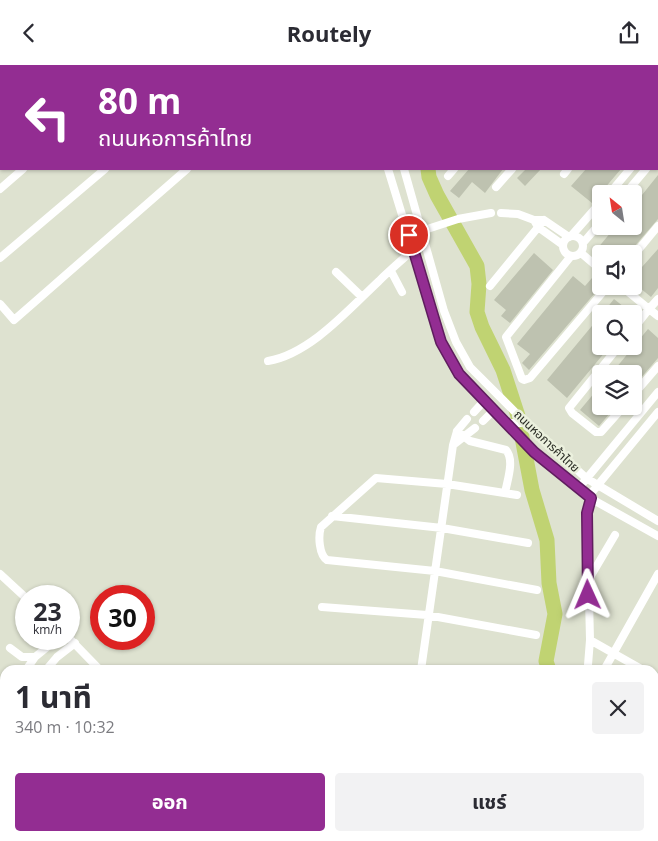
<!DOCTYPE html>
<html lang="th">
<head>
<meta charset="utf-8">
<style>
  :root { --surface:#fff; --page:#f2f2f3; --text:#2b2b33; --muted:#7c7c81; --accent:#932d92 }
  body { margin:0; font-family:"Open Sans","Noto Sans Thai",sans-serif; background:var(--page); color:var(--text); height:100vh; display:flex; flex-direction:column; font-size:19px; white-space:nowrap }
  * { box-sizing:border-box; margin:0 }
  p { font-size:16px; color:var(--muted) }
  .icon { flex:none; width:28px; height:28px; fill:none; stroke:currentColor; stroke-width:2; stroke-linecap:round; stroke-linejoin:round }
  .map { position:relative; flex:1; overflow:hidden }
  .details { position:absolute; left:0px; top:600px; width:659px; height:176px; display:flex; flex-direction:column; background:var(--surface); border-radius:15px 15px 0 0; box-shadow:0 1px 4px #0004 }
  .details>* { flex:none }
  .top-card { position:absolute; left:0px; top:0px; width:659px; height:105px; box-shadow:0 1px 4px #0004; background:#932d92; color:#fff; overflow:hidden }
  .needle { width:32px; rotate:330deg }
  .buttons { position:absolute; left:592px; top:120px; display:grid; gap:10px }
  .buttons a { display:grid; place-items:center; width:50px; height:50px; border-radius:5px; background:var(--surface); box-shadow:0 1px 4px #0004; font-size:25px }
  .speed { position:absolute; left:15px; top:520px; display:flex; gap:10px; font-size:25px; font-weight:700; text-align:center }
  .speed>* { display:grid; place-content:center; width:65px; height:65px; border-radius:50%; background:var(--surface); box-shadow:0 1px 4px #0004; line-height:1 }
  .speed small { font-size:12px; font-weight:400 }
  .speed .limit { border:8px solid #d22; background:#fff; color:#111 }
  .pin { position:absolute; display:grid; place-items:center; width:42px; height:42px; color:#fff; margin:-21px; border:2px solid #fff; border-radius:50%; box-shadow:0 1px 5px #0007 }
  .me { position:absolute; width:55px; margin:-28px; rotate:359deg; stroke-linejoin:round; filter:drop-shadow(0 0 4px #0008) }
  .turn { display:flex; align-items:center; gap:18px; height:105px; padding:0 15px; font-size:22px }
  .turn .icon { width:65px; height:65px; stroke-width:2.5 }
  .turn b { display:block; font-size:35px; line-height:42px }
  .round { display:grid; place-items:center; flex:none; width:52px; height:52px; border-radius:5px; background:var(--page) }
  .overview { display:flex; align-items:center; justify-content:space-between; height:85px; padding:0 15px }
  h1 { font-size:30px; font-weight:700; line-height:38px }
  .button { display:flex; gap:10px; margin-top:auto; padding:10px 15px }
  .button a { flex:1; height:58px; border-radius:5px; background:var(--accent); color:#fff; font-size:20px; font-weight:700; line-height:58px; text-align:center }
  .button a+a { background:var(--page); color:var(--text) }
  header { display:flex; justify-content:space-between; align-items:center; height:65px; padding:0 15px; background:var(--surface); font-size:22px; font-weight:700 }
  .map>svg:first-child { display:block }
</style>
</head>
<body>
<header><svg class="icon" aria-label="back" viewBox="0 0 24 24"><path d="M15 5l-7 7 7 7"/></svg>Routely<svg class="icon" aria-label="share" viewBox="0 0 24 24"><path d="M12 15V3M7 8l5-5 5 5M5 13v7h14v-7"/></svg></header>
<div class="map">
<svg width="658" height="776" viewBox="0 0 658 776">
  <rect width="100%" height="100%" fill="#dee2d0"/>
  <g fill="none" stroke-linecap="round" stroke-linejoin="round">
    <path stroke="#c0d372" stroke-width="15" d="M 391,0 L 392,1
      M 428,104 L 429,112 L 437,130 L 477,201 L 479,219 L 477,247 L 482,262 L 503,305 L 518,351 L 532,425 L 547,475 L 549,518 L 555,549 L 546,596 L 549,605
      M 654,672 L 658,674"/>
  </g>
  <path fill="#bec2b0" d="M 469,104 L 503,104 L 485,128 L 472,117 L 459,133 L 450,126 Z
    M 526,104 L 541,104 L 525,121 L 517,113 Z
    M 586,104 L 621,104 L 592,138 L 571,121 Z
    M 658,110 L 658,154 L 628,189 L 604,189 L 597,184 L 616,161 L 634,161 L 634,140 Z
    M 658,184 L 658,223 L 651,232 L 634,218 L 634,211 Z
    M 534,188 L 553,205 L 510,258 L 501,251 L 506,245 L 494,235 Z
    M 573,211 L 585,221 L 592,213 L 601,221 L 529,305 L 522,298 L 530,289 L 517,279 Z
    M 614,234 L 624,242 L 632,249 L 602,249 Z
    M 601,250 L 601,281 L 610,281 L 567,333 L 547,315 Z
    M 648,264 L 658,273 L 658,293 L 634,321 L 634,309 L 611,309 Z
    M 601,320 L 601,341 L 616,341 L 599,361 L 580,345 Z"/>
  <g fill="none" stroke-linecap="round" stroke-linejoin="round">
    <path stroke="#fff" stroke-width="8" d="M 95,0 L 96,1
      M 347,0 L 348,1
      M 364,0 L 365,1
      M 592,0 L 594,1
      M 63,1 L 64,0
      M 129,1 L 131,0
      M 140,1 L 141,0
      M 224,1 L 225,0
      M 306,1 L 308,0
      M 539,1 L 540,0
      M 657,1 L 658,0
      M 658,52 L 658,53
      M 0,55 L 1,54
      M 658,73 L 658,72
      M 388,104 L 441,277 L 459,309 L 534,387 L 554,405 L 588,432 L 658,471
      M 404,104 L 444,246 L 456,277 L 470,302 L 526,358 L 586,413 L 658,456
      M 564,109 L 568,104
      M 448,111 L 454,104
      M 496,122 L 512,104
      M 0,124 L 23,104
      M 609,129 L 630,104
      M 625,129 L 646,104
      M 501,148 L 518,149 L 534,155
      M 409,170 L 458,154 L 491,148
      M 572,170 L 601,137
      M563 181a10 10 0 1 1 20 0a10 10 0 1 1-20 0Z
      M 583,178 L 601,157
      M 563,180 L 538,162 L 534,155 L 544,155 L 569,172
      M 581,188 L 601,205
      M 634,190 L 658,161
      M 571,191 L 506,272 L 522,314 L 524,315 L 530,313 L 608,221
      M 0,193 L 105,104
      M 391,206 L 402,227
      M 336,207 L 362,232
      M 490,221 L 544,155
      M 621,221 L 649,244 L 634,263
      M 658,234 L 649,244 L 658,251
      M 0,239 L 14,255 L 187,104
      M 619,281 L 569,343 L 572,348 L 596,367 L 601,367 L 624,341
      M 268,296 C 310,289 349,244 379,216 C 390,205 402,195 413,185
      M 634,329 L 658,301
      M 474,347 L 485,335
      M 467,354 L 457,366 L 453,380 L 475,363
      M 483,356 L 494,345
      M 506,358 L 526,358
      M 457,366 L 470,376 L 506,385 C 515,395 507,416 505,428
      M 578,424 L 658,327
      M 517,430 L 447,419 L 376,413 L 321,462 C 318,471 319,490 327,495 L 435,506 L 537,525
      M 588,432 L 658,347
      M 591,433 L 587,448 L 590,575 L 643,605
      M 332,451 L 442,463 L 528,478
      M 0,509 L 26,533
      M 589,514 L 615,470
      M 322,542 L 427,550 L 536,570
      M 69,573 L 100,605
      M 10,583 L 22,592 L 35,592 L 57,574
      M 588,600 L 590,575
      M 26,605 L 35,592
      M 46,605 L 57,592 L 75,578
      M 421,605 L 453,380
      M 604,605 L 658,509
      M 654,611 L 658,613
      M 654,627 L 658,620
      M 0,643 L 5,636
      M 90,771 L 94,776
      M 262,771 L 267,776
      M 48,776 L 51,771
      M 164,776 L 167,771"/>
  </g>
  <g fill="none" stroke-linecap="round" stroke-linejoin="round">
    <defs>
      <path id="route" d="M 409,170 L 441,277 L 459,309 L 534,387 L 591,433 L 587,448 L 588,530"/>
    </defs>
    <use href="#route" stroke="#601d5f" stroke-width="12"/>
    <use href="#route" stroke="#932d92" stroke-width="9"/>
  </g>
  <g text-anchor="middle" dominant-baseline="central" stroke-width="5" stroke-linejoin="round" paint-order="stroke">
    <g font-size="12" fill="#282a23" stroke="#ebf0dd">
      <text transform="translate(547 376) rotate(43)">ถนนหอการค้าไทย</text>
    </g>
  </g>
</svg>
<div class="buttons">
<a><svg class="needle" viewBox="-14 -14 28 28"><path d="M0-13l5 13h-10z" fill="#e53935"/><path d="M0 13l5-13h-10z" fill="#7c7c81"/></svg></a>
<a><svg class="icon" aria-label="sound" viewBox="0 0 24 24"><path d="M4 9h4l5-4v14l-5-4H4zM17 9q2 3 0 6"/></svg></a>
<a><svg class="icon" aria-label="search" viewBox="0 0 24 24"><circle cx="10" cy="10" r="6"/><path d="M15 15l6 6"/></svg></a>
<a><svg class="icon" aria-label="layers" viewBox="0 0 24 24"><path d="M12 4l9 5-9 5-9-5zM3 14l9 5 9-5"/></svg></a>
</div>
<div class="speed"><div>23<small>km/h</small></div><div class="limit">30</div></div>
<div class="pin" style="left:409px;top:170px;background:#d93025"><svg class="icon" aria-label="arrive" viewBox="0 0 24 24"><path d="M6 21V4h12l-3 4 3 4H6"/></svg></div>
<svg class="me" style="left:588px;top:530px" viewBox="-20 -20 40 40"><path d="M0-17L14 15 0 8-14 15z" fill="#932d92" stroke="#fff" stroke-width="4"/></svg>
<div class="top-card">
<div class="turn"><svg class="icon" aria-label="left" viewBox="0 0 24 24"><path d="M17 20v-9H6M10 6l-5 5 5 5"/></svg><div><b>80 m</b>ถนนหอการค้าไทย</div></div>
</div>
<section class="details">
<div class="overview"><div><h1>1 นาที</h1><p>340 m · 10:32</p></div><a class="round"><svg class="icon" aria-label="close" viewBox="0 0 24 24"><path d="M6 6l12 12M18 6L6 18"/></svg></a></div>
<div class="button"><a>ออก</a><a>แชร์</a></div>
</section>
</div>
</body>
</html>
